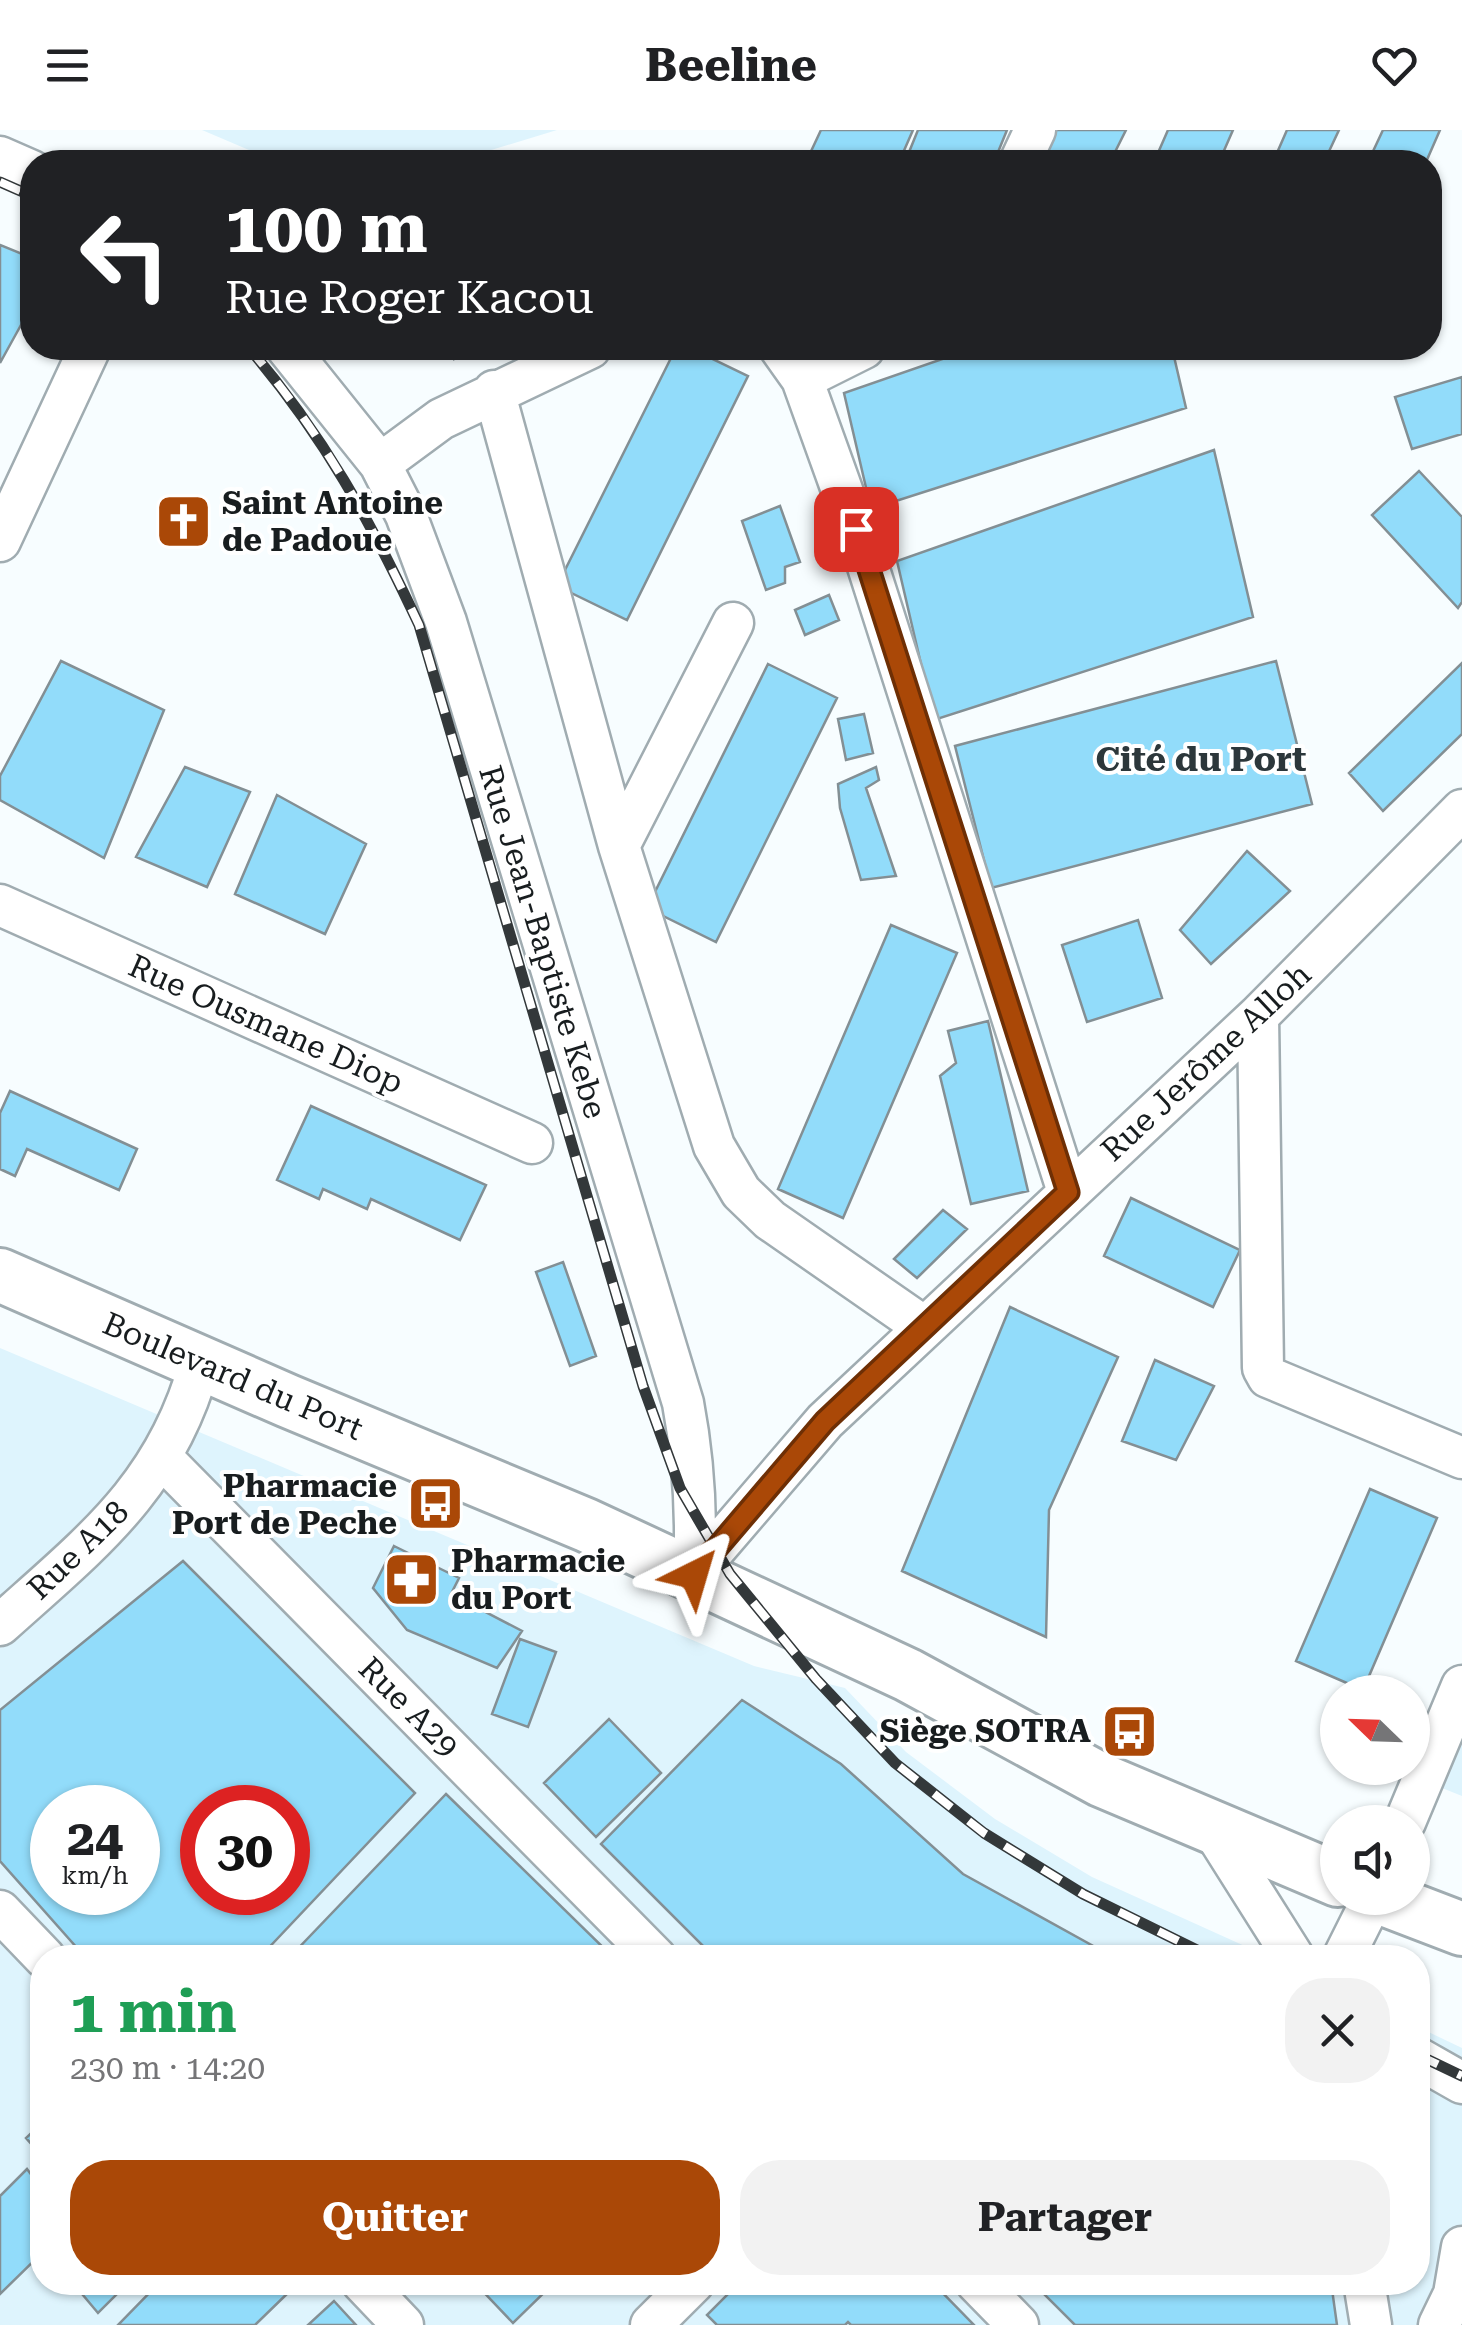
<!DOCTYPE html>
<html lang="fr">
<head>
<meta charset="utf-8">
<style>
  :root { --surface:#fff; --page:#f2f2f2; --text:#202124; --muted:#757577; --accent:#aa4807 }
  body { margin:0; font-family:"Roboto Serif",serif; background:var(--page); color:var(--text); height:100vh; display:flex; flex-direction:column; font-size:38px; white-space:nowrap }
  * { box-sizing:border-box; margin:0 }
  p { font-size:32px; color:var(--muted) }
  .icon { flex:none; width:55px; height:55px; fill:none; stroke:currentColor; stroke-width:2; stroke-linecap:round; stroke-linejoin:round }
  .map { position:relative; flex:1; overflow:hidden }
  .sheet { position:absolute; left:30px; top:1815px; width:1400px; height:350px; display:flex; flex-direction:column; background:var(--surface); border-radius:40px; box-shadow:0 2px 8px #0004 }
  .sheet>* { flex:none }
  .guide { position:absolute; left:20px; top:20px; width:1422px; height:210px; border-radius:40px; box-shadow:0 2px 8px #0004; background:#202124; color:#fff; overflow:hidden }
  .needle { width:65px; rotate:293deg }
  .fabs { position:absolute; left:1320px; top:1545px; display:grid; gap:20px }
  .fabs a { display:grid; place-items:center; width:110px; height:110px; border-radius:50%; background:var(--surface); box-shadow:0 2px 8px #0004; font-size:50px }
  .speed { position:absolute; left:30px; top:1655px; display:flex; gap:20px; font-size:50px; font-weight:700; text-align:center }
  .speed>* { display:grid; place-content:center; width:130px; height:130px; border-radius:50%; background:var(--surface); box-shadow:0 2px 8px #0004; line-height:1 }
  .speed small { font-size:25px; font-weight:400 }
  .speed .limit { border:15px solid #d22; background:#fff; color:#111 }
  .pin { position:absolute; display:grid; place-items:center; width:85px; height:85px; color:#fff; margin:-42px; border-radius:20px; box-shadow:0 5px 15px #0006 }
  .me { position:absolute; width:110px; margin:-55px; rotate:40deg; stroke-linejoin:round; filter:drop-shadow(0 0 8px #0008) }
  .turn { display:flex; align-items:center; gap:35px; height:210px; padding:0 40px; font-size:45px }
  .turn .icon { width:130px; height:130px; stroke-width:2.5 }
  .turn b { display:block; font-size:70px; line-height:85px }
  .round { display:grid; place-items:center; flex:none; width:105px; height:105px; border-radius:40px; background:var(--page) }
  .summary { display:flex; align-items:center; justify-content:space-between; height:170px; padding:0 40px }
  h1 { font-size:60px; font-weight:700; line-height:75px; color:#1e9e55 }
  .primary-button { display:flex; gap:20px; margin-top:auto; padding:20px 40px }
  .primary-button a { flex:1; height:115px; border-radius:40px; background:var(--accent); color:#fff; font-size:40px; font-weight:700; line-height:115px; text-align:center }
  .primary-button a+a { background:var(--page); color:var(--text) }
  header { display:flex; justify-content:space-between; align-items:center; height:130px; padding:0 40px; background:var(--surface); font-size:45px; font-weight:700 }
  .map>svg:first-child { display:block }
</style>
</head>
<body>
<header><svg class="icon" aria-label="menu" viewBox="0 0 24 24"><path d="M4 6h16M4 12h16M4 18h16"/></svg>Beeline<svg class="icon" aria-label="heart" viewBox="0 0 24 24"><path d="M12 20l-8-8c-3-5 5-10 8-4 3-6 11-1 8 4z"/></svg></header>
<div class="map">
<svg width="1462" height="2195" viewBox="0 0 1462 2195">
  <rect width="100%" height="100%" fill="#f7fdff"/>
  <path fill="#def4fd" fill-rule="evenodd" d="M 202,0 L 557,0 L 452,32 L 277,32 Z
    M 0,1218 L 754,1536 L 845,1558 L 906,1622 L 995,1689 L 1092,1747 L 1269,1827 L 42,1828 L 42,2152 L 1418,2152 L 1418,1897 L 1462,1918 L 1462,2195 L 0,2195 ZM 52,1678 L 138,1678 L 138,1762 L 52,1762 ZM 202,1678 L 288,1678 L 288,1762 L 202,1762 Z
    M 1462,1612 L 1462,1666 L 1442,1658 Z"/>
  <path fill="#92dcfa" stroke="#838f94" stroke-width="2.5" fill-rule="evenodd" d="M 821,0 L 913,0 L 899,32 L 806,32 Z
    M 918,0 L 1007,0 L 994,32 L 905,32 Z
    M 1056,0 L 1126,0 L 1110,32 L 1040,32 Z
    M 1168,0 L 1233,0 L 1219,32 L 1154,32 Z
    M 1287,0 L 1339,0 L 1324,32 L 1273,32 Z
    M 1383,0 L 1440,0 L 1426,32 L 1368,32 Z
    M 0,115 L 32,128 L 32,175 L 0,233 Z
    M 449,218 L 467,218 L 454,229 Z
    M 676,218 L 690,218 L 748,246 L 627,490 L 557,456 Z
    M 974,218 L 1172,218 L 1186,278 L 871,379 L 844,263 Z
    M 1462,247 L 1462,304 L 1412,319 L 1395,267 Z
    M 1214,320 L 1253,487 L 934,590 L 897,431 Z
    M 1419,341 L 1462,387 L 1462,472 L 1458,478 L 1372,385 Z
    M 780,376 L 800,432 L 785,437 L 785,453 L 766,460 L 742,391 Z
    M 829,465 L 839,490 L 805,505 L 795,480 Z
    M 61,531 L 164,580 L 104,728 L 0,670 L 0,646 Z
    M 1276,531 L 1312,674 L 991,758 L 955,616 Z
    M 1462,533 L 1462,604 L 1383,681 L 1349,643 Z
    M 768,534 L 837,568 L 716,812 L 647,778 Z
    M 864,584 L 873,623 L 846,630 L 838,589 Z
    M 185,637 L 250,662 L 207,757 L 136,727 Z
    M 876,637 L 879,650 L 866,658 L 896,746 L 861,750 L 840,678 L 838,654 Z
    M 277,665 L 366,714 L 325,804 L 235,764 Z
    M 1247,721 L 1290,761 L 1211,834 L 1180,800 Z
    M 1138,790 L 1162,868 L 1087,892 L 1062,815 Z
    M 891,795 L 957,823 L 843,1088 L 778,1059 Z
    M 988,891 L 1028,1061 L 971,1074 L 940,946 L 956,933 L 948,901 Z
    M 10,961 L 137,1019 L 119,1060 L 27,1019 L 15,1046 L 0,1039 L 0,983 Z
    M 311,976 L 486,1055 L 460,1110 L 371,1069 L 367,1079 L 323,1059 L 319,1069 L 277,1050 Z
    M 1131,1068 L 1240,1120 L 1213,1177 L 1104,1126 Z
    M 943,1080 L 967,1099 L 917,1148 L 894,1129 Z
    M 563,1132 L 596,1226 L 570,1236 L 536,1142 Z
    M 1010,1177 L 1118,1227 L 1049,1380 L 1046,1507 L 902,1441 Z
    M 1155,1230 L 1214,1256 L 1176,1330 L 1122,1311 Z
    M 1370,1359 L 1437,1388 L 1363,1560 L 1296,1531 Z
    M 394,1416 L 459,1448 L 451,1464 L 522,1501 L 497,1538 L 407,1500 L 373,1458 Z
    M 183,1431 L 415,1663 L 259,1828 L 86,1828 L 0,1731 L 0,1580 ZM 52,1678 L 138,1678 L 138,1762 L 52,1762 ZM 202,1678 L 288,1678 L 288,1762 L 202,1762 Z
    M 520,1509 L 556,1522 L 528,1597 L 492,1584 Z
    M 742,1570 L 841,1634 L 963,1744 L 1115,1828 L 715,1828 L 601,1714 Z
    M 609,1589 L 661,1643 L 596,1707 L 544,1653 Z
    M 446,1664 L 614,1828 L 289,1828 Z
    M 42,1993 L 42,2026 L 26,2008 Z
    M 27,2039 L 42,2059 L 42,2123 L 0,2164 L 0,2066 Z
    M 72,2152 L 129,2152 L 98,2183 Z
    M 160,2152 L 281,2152 L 291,2160 L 255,2195 L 118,2195 Z
    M 474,2152 L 555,2152 L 513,2193 Z
    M 740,2152 L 932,2152 L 974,2195 L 851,2195 L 848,2192 L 845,2195 L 717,2195 L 707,2185 Z
    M 1032,2152 L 1331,2152 L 1337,2195 L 1075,2195 Z
    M 334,2171 L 356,2195 L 308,2195 Z"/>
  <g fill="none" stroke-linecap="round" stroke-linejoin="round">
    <defs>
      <path id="minor" d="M 0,27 L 32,41
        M 1020,32 L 1035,0
        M 287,218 L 380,334 L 406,385 L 446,492 L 683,1273 C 694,1331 697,1386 694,1445
        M 780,218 L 802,249 L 856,399 L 1068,1062
        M 802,249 L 864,218
        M 494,261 L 619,716 L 714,1016 L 741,1062 L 770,1090 L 924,1197
        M 380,334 L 441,289 L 590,218
        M 0,411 L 90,218
        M 619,716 L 733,493
        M 0,775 L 532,1013
        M 1258,886 L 1263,1238 L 1268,1247 L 1462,1328
        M 161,1327 L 656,1828
        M 694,1436 L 715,1419 L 825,1291 L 1258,886 L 1462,680
        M 0,1495 C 91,1413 166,1357 200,1233
        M 1405,1692 L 1462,1556
        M 1212,1698 L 1294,1828
        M 0,1781 L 45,1828
        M 1343,1828 L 1373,1768
        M 1418,1928 L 1462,1953
        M 362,2152 L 403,2195
        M 976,2152 L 1018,2195
        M 1364,2152 L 1371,2195
        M 651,2195 L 694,2152
        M 1439,2195 L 1454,2164 L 1462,2117"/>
      <path id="major" d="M 0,1145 L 288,1271 L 586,1395 L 908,1545 L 1101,1650 L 1338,1750
        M 1381,1768 L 1462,1799"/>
    </defs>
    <use href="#minor" stroke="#a0acb1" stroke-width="45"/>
    <use href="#major" stroke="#a0acb1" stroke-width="58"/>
    <use href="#minor" stroke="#fff" stroke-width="40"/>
    <use href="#major" stroke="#fff" stroke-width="52"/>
    <defs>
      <path id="rail" d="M 0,52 L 32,66
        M 249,218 C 324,306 370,390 419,495 L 643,1256 L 680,1358 L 730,1444 L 816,1549 L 895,1633 L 984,1703 L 1083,1764 L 1213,1828
        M 1418,1925 L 1462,1946"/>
    </defs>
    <use href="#rail" stroke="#33383a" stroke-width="11"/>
    <use href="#rail" stroke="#fff" stroke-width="8" stroke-dasharray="22" stroke-linecap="butt"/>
  </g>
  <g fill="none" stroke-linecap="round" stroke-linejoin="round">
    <defs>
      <path id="route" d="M 694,1445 L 694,1436 L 716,1419 L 825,1291 L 1068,1062 L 856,399"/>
    </defs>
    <use href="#route" stroke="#6e2f05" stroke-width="25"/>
    <use href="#route" stroke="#aa4807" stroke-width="18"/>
  </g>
  <defs>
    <symbol id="church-square" viewBox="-11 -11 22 22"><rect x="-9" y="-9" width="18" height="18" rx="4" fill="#aa4807" stroke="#fff"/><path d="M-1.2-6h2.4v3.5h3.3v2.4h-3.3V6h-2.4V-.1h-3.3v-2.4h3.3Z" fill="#fff"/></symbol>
    <symbol id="bus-square" viewBox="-11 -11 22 22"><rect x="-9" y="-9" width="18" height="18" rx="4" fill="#aa4807" stroke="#fff"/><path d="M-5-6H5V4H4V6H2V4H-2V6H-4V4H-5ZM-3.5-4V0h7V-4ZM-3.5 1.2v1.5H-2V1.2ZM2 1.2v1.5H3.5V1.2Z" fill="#fff"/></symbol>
    <symbol id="pharmacy-square" viewBox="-11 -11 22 22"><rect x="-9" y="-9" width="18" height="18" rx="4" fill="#aa4807" stroke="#fff"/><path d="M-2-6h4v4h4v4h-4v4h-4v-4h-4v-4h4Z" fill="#fff"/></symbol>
  </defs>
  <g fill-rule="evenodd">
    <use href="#church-square" x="152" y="360" width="63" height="63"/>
    <use href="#bus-square" x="404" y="1342" width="63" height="63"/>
    <use href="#pharmacy-square" x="380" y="1418" width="63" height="63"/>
    <use href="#bus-square" x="1098" y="1570" width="63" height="63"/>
  </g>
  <g text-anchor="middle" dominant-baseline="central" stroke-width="8" stroke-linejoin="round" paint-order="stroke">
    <g font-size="32" font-weight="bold" fill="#181d1f" stroke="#fff" text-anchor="start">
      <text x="222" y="373">Saint Antoine<tspan x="222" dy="37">de Padoue</tspan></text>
      <text x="397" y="1356" text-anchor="end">Pharmacie<tspan x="397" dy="37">Port de Peche</tspan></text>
      <text x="451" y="1431">Pharmacie<tspan x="451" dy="37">du Port</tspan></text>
      <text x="1091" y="1601" text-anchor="end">Siège SOTRA</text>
    </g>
    <g font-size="32" fill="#181d1f" stroke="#fff">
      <text transform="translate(543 812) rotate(73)">Rue Jean-Baptiste Kebe</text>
      <text transform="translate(266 894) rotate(24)">Rue Ousmane Diop</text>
      <text transform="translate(1206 932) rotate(-43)">Rue Jerôme Alloh</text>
      <text transform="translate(233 1246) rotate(23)">Boulevard du Port</text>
      <text transform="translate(78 1420) rotate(-44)">Rue A18</text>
      <text transform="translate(409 1577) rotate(45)">Rue A29</text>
    </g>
    <g font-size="35" font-weight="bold" fill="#2c373b" stroke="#fff">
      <text x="1201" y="629">Cité du Port</text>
    </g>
  </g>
</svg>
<div class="fabs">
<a><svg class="needle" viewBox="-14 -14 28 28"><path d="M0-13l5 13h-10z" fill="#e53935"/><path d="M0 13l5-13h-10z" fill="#757577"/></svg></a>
<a><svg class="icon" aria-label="sound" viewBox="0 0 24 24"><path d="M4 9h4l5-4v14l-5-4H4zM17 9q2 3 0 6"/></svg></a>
</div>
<div class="speed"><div>24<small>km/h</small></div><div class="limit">30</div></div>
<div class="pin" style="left:856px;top:399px;background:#d93025"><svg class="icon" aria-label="arrive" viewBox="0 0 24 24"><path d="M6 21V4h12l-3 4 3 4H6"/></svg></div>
<svg class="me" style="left:694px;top:1445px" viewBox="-20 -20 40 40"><path d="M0-17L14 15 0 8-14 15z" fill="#aa4807" stroke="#fff" stroke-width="4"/></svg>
<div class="guide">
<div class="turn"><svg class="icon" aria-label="left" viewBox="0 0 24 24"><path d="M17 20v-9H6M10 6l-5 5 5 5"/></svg><div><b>100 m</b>Rue Roger Kacou</div></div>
</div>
<section class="sheet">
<div class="summary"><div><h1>1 min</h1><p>230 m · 14:20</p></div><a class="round"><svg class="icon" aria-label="close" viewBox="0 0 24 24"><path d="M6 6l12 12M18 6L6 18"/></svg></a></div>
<div class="primary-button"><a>Quitter</a><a>Partager</a></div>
</section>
</div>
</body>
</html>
